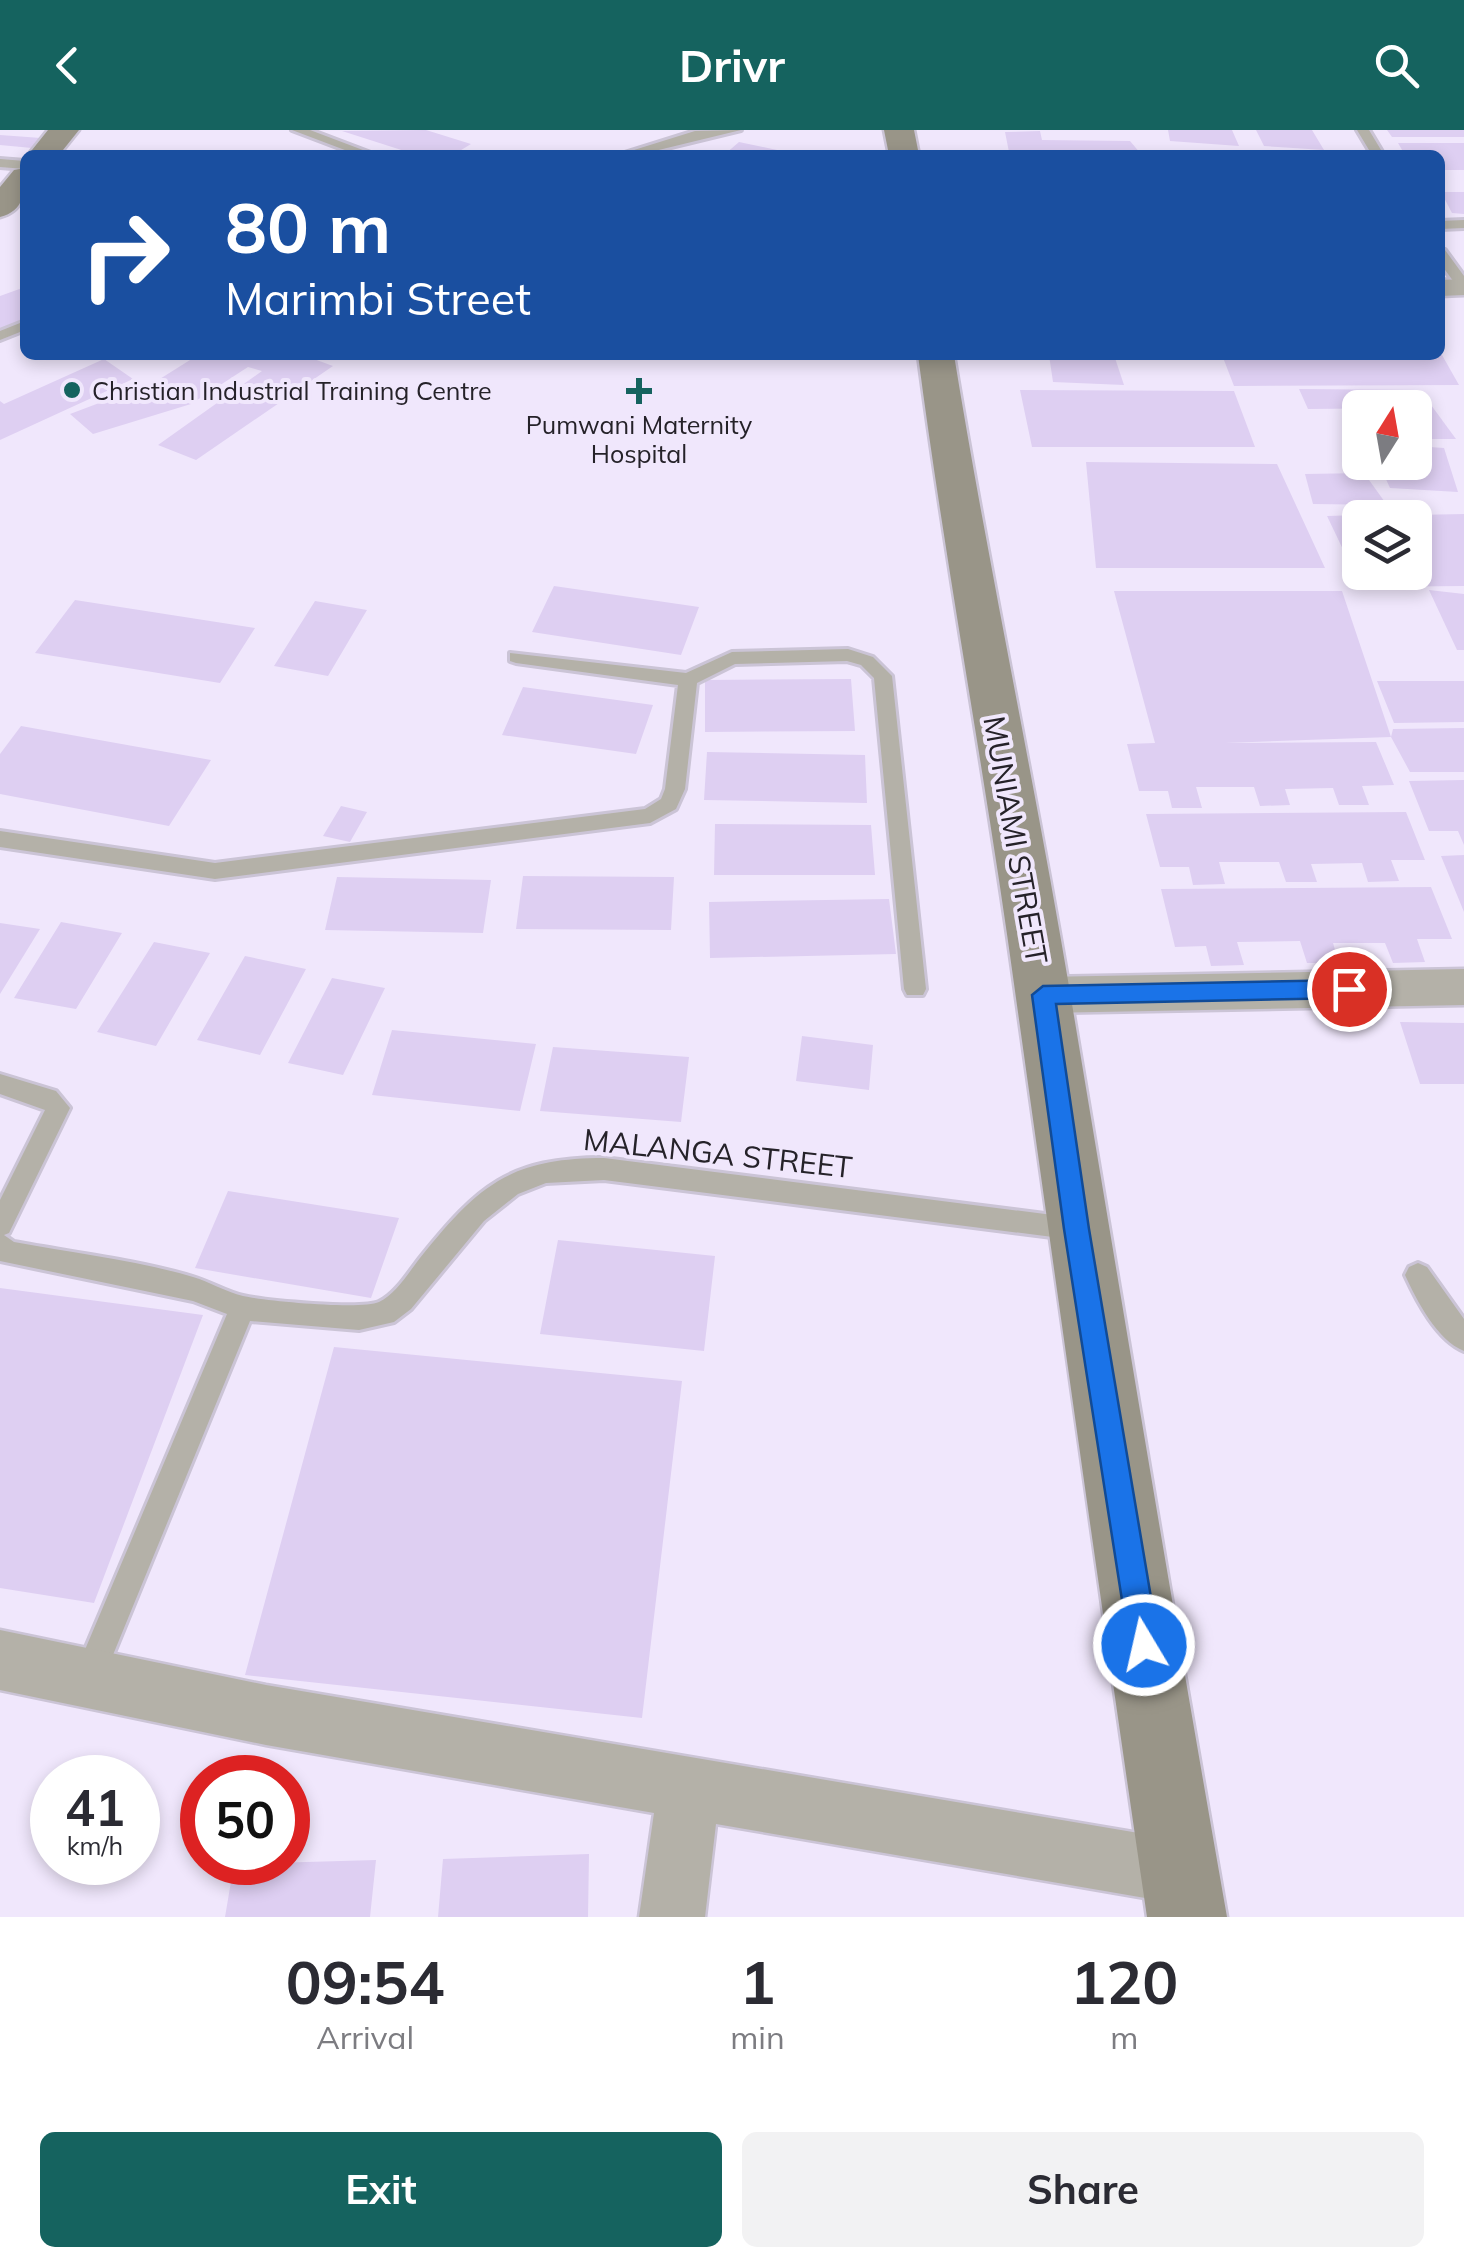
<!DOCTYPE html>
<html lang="en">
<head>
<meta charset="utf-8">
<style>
  :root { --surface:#fff; --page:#f2f2f3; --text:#2b2b33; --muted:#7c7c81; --accent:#15635f }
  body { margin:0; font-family:Mulish,sans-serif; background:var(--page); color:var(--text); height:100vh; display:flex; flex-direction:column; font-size:38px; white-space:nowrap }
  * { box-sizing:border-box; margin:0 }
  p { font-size:32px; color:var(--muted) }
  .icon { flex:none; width:55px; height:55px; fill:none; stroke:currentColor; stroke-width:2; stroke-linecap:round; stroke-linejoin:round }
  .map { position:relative; height:1787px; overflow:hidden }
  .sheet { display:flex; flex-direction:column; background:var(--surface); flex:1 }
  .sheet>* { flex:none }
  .top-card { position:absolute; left:20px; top:20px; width:1425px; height:210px; border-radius:15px; box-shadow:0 5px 15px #0003; background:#1a4fa0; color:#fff; overflow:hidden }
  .needle { width:65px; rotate:11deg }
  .fabs { position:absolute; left:1342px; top:260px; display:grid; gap:20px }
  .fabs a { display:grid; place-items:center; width:90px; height:90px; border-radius:15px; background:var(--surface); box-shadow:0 5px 15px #0003; font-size:50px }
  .speed { position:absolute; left:30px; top:1625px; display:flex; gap:20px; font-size:50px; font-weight:700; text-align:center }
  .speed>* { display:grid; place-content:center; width:130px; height:130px; border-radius:50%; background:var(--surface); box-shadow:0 5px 15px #0003; line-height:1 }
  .speed small { font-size:25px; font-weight:400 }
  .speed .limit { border:15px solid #d22; background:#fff; color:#111 }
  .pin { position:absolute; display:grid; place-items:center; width:85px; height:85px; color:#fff; margin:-42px; border:5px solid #fff; border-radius:50%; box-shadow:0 2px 10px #0007 }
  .me { position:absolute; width:110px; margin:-55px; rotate:351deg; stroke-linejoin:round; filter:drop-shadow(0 0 8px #0008) }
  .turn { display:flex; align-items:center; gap:35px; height:210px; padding:0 40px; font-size:45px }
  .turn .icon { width:130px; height:130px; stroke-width:2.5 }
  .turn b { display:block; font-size:70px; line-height:85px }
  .eta { display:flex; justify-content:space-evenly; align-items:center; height:170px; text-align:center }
  .eta b { font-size:60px; font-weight:700; line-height:70px }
  .button { display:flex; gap:20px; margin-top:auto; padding:20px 40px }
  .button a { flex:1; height:115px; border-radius:15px; background:var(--accent); color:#fff; font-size:40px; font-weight:700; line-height:115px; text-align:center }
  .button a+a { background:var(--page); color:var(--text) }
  header { display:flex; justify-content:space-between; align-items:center; height:130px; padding:0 40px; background:var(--accent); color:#fff; font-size:45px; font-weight:700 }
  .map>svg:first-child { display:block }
</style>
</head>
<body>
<header><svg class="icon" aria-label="back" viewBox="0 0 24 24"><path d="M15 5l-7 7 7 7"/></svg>Drivr<svg class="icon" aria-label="search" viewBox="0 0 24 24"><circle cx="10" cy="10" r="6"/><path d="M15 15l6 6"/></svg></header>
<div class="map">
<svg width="1464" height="1787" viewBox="0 0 1464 1787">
  <rect width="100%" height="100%" fill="#f0e7fc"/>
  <path fill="#decff2" d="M 426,0 L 471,14 L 453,25 L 417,25 L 342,1 Z
    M 1168,0 L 1232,0 L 1239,16 L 1170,11 Z
    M 1256,0 L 1312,0 L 1324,20 L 1264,16 Z
    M 1387,0 L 1464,0 L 1464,7 L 1392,7 Z
    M 1040,1 L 1042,10 L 1130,11 L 1141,24 L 1009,22 L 1005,2 Z
    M 0,5 L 41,8 L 32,18 L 0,15 Z
    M 739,12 L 791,23 L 791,25 L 724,25 Z
    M 1398,13 L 1464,13 L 1464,40 L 1440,40 L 1440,25 L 1405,25 Z
    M 1441,62 L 1464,62 L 1464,84 L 1452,83 Z
    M 25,157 L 25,189 L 0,199 L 0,166 Z
    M 198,225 L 303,225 L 333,236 L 196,330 L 158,315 L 262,241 L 248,237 L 191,274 L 93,304 L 70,284 L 155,252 Z
    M 1049,225 L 1114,225 L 1124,255 L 1053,252 Z
    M 1222,225 L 1442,225 L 1459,255 L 1234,256 Z
    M 104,229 L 133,249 L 0,310 L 0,271 L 4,274 Z
    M 1299,259 L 1420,260 L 1456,309 L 1415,309 L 1415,278 L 1308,279 Z
    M 1020,260 L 1234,261 L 1255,317 L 1032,317 Z
    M 1342,313 L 1360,314 L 1360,335 L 1354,335 Z
    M 1415,316 L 1444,318 L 1458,362 L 1390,358 L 1378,332 L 1415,332 Z
    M 1086,332 L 1277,334 L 1325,438 L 1096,438 Z
    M 1364,343 L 1387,375 L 1313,374 L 1305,344 Z
    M 1464,384 L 1464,456 L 1361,457 L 1327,386 L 1360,385 L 1360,442 L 1415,442 L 1415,385 Z
    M 554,456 L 699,477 L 681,525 L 532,502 Z
    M 1429,460 L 1464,464 L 1464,520 L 1457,520 Z
    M 1114,461 L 1342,461 L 1391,607 L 1225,613 L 1376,612 L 1394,655 L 1362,656 L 1369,675 L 1339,675 L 1333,658 L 1285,659 L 1290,675 L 1260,676 L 1254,657 L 1196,657 L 1202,678 L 1172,678 L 1168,661 L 1139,661 L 1127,614 L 1155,613 Z
    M 75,470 L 255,498 L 220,553 L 35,523 Z
    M 315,471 L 367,480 L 328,546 L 274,536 Z
    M 851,549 L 855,601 L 705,602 L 705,550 Z
    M 1377,551 L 1464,551 L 1464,592 L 1394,593 Z
    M 523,557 L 653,575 L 636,624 L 502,605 Z
    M 21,596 L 211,630 L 169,696 L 0,664 L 0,624 Z
    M 1464,598 L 1464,642 L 1410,642 L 1391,607 L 1393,599 Z
    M 707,622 L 865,625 L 867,673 L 704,670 Z
    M 1464,650 L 1464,715 L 1458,701 L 1429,701 L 1409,651 Z
    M 341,676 L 367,682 L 350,712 L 323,706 Z
    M 1406,682 L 1425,730 L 1391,730 L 1399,751 L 1368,752 L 1362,733 L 1311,734 L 1317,752 L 1286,752 L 1279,732 L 1219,732 L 1225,754 L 1193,755 L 1189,737 L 1160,737 L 1146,684 Z
    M 715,694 L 871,695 L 875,745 L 714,745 Z
    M 1464,725 L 1464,782 L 1441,726 Z
    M 523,746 L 674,747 L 671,800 L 516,799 Z
    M 337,747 L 491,750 L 483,803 L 325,800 Z
    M 1431,757 L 1452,809 L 1417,809 L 1425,832 L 1393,833 L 1385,813 L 1333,813 L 1339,833 L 1307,833 L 1300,811 L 1237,812 L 1244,835 L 1211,836 L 1206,816 L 1175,817 L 1161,759 Z
    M 889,769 L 896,824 L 710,828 L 709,772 Z
    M 61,792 L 122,803 L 76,879 L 14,868 Z
    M 0,793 L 40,799 L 0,864 Z
    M 154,812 L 210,823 L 156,916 L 97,902 Z
    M 245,826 L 306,839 L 260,925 L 197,910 Z
    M 332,848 L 385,858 L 343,945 L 288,933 Z
    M 1400,892 L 1464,893 L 1464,954 L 1420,954 Z
    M 392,900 L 536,914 L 520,981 L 372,965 Z
    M 802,906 L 873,915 L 869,960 L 796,951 Z
    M 553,917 L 689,927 L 681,992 L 540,981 Z
    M 228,1061 L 399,1088 L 371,1168 L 195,1138 Z
    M 558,1110 L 715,1126 L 704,1221 L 540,1204 Z
    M 0,1158 L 203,1185 L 94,1473 L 0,1458 Z
    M 334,1217 L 682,1251 L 642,1588 L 245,1545 Z
    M 589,1724 L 588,1787 L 438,1787 L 443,1729 Z
    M 376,1730 L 370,1787 L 225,1787 L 234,1734 Z"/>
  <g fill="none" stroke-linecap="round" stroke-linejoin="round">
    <defs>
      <path id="lane" d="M 292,0 L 310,0 L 376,25 L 358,25 Z
        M 741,0 L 638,25 L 618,25 L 695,1 Z
        M 1357,0 L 1369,0 L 1384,25 L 1372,25 Z
        M 0,29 L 25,31 L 25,39 L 0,37 Z
        M 1464,90 L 1464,98 L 1440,99 L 1440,91 Z
        M 1440,119 L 1445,120 L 1464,146 L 1464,160 L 1459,159 L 1440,133 Z
        M 25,191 L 25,200 L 0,210 L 0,201 Z
        M 848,519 L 873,527 L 892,546 L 926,859 L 923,865 L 907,865 L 904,859 L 874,548 L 861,535 L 847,531 L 735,534 L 697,553 L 685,659 L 676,679 L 650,693 L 215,749 L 0,717 L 0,701 L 215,733 L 645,679 L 661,669 L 665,659 L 678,555 L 516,533 L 510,531 L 510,523 L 686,543 L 732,522 Z
        M 0,944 L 56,961 L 70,978 L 9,1103 L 4,1105 L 14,1112 C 73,1123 136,1130 193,1147 C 210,1152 226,1162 243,1166 C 266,1171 361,1180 379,1172 C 396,1164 409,1142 420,1128 C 478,1056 509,1028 604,1028 L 1076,1088 L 1085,1091 L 1088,1099 L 1085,1107 L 1076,1110 L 604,1050 L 546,1053 L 518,1064 L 484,1091 L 411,1179 L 394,1192 L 359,1200 L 250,1191 L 99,1559 L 88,1563 L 77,1559 L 73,1548 L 227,1184 L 193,1171 L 0,1131 L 0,1070 L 45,980 L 0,964 Z
        M 1418,1133 L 1427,1137 L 1464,1189 L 1464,1221 C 1437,1210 1417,1171 1405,1145 L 1409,1137 Z"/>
      <path id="street" d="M 1464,149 L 1464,165 L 1440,166 L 1440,150 Z
        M 1464,839 L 1464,875 L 1043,883 L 1027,878 L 1021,865 L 1027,852 L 1043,847 Z
        M 0,1500 L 266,1555 L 1180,1710 L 1203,1719 L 1212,1742 L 1203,1765 L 1180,1774 L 716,1694 L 705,1787 L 639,1787 L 654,1683 L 266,1615 L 0,1560 Z"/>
      <path id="secondary" d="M 48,0 L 79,0 L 59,25 L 28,25 Z
        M 884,0 L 914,0 L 919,25 L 889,25 Z
        M 25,38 C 25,60 26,80 0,87 L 0,57 L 14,40 Z
        M 918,225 L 954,225 C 989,440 1035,653 1071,868 C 1122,1174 1173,1481 1227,1787 L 1147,1787 C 1102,1481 1059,1175 1016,868 C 987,653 946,440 918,225 Z"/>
    </defs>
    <use href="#lane" stroke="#cbc4d6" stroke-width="6"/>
    <use href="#street" stroke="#cbc4d6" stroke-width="5"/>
    <use href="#secondary" stroke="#cbc4d6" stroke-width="5"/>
    <use href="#lane" fill="#b4b1a8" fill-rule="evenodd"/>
    <use href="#street" fill="#b4b1a8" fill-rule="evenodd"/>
    <use href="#secondary" fill="#999588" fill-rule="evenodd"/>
  </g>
  <path fill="#1a73e8" stroke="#114b97" stroke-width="2.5" d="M 1349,850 L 1360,859 L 1349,868 L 1056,874 L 1089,1099 L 1159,1515 L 1154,1525 L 1144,1530 L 1133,1525 L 1129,1515 L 1064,1099 L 1032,865 L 1043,856 Z"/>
  <g fill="#15635f" stroke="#f0e7fc" stroke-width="4">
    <circle cx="72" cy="260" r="10"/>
    <path d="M634 246h10v10h10v10h-10v10h-10v-10h-10v-10h10z"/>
  </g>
  <g text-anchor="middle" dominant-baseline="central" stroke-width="8" stroke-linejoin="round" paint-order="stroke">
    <g font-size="25" fill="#252229" stroke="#f0e7fc" text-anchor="start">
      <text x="92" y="260">Christian Industrial Training Centre</text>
      <text x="639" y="294" text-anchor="middle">Pumwani Maternity<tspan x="639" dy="29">Hospital</tspan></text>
    </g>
    <g font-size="30" fill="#252229" stroke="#f0e7fc">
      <text transform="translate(1016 710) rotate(80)">MUNIAMI STREET</text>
      <text transform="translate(718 1023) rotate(6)">MALANGA STREET</text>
    </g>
  </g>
</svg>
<div class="fabs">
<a><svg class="needle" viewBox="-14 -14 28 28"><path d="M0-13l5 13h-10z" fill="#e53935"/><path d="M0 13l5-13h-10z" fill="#7c7c81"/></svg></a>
<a><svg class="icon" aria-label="layers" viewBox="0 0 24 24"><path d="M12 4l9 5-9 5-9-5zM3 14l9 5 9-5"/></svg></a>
</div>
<div class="speed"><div>41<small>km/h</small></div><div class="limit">50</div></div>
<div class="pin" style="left:1349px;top:859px;background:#d93025"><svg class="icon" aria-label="arrive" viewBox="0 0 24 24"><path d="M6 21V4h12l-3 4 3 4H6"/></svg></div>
<svg class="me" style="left:1144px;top:1515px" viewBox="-20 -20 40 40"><circle r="17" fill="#1a73e8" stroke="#fff" stroke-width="3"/><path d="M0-11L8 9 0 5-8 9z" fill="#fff"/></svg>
<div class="top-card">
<div class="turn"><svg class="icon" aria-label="right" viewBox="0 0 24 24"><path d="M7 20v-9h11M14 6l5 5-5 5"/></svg><div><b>80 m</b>Marimbi Street</div></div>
</div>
</div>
<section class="sheet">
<div class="eta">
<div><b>09:54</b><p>Arrival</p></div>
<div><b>1</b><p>min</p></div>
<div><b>120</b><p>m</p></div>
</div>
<div class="button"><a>Exit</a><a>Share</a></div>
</section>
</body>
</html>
